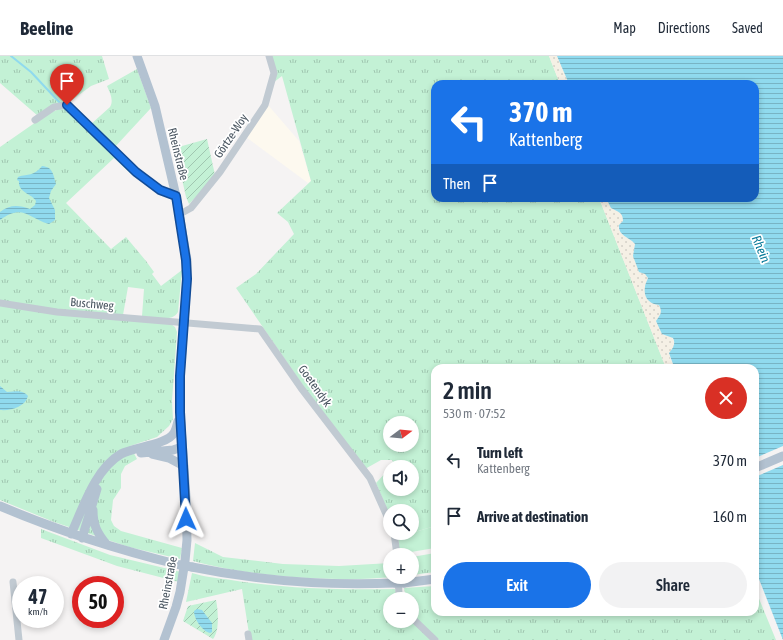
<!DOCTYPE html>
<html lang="en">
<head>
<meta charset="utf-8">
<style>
  :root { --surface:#fff; --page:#f2f2f3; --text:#1f2937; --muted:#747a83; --line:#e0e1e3; --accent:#1a73e8 }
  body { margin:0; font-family:"Asap Condensed",sans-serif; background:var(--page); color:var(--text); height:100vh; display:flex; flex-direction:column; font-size:15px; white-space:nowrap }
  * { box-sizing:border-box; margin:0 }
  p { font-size:13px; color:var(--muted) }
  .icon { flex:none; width:22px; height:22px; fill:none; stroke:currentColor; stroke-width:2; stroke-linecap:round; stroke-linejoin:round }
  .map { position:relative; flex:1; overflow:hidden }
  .sheet { position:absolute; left:431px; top:308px; width:328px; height:252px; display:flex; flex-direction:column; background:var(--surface); border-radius:12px; box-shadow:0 2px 6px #0003 }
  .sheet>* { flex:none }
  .banner { position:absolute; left:431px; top:24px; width:328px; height:122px; border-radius:12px; box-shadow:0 2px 6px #0003; background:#1a73e8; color:#fff; overflow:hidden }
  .needle { width:26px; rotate:74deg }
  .controls { position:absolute; left:383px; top:360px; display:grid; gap:8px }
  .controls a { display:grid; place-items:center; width:36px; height:36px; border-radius:50%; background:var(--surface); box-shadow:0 2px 6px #0003; font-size:20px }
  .speed { position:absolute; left:12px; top:520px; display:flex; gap:8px; font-size:20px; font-weight:700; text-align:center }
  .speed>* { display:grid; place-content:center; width:52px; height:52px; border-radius:50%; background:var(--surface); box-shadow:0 2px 6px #0003; line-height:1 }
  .speed small { font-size:10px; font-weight:400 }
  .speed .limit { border:6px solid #d22; background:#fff; color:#111 }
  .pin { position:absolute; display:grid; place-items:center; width:34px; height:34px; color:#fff; margin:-41px -17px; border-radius:50% 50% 50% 0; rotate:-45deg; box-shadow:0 0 4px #0007 }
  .pin .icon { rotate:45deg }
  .me { position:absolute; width:44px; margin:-22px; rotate:359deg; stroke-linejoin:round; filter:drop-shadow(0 0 3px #0008) }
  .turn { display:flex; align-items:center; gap:14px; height:84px; padding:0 12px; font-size:18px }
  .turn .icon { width:52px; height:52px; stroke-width:2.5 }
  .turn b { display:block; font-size:28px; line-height:34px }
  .then { display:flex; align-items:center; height:38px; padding:0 12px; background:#0003; gap:8px; font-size:15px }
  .round { display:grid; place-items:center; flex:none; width:42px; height:42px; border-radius:21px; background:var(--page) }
  .head { display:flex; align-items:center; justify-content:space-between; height:68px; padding:0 12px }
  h1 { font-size:24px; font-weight:600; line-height:30px }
  .primary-button { display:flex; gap:8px; margin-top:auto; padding:8px 12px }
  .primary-button a { flex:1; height:46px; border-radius:24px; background:var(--accent); color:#fff; font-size:16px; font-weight:600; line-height:46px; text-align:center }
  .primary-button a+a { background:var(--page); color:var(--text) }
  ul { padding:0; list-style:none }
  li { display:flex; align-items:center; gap:12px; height:56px; padding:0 12px }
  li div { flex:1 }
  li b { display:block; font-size:15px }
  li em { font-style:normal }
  header { display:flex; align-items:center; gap:24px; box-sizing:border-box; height:56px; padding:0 20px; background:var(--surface); border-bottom:1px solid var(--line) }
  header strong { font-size:19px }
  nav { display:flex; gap:22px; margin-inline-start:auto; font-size:14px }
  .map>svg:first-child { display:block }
</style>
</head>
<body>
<header>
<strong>Beeline</strong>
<nav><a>Map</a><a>Directions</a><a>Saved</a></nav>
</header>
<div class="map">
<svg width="783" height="584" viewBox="0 0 783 584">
  <defs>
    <pattern id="grass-tufts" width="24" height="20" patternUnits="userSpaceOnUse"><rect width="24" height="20" fill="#c3f1d5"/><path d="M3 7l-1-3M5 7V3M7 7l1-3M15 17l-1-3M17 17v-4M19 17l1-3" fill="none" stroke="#a0c6b0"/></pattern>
    <pattern id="sand-dots" width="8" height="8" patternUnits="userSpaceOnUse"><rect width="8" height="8" fill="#f5f0e5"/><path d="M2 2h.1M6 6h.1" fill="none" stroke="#d4d0c7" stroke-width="1.8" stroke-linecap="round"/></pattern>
    <pattern id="garden-furrows" width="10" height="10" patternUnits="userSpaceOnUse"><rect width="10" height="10" fill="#c3f1d5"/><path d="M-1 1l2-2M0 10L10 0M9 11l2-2" fill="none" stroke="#a0c6b0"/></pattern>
    <pattern id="water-rules" width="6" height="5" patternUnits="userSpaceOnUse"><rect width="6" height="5" fill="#90daee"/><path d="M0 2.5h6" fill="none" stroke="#78b4c4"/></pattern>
  </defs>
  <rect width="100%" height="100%" fill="#f5f3f3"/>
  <path fill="#fdf9ef" d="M 268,49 L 299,85 L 311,125 L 308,127 L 246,81 Z"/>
  <path fill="url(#grass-tufts)" fill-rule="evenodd" d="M 0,0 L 102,0 L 109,23 L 91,30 L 68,47 L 38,60 L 0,27 Z
    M 272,0 L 549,0 L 560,28 L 435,28 L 435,142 L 599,142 L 666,312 L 435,312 L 435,470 L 398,481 L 397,477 L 412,477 L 412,455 L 390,455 L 390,460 L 376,427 L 390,412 L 390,433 L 412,433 L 412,411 L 391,411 L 394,408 L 392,404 L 381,404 L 365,413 L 304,331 L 236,232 L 256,218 L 294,178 L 288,166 L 277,157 L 311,125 L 282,20 L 274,26 ZM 390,367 L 412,367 L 412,389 L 390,389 Z
    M 137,13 L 151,52 L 114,92 L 90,69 L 110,51 C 114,44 110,37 107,30 Z
    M 65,51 L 134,117 L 132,119 L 114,102 L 66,147 L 111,193 L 126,181 L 146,205 L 154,216 L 152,218 L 161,230 L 182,214 L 178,256 C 172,267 153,261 142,260 L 144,233 L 128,231 L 123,259 L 57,254 L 0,244 L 0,91 L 49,57 Z
    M 0,250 L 171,268 L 175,271 L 177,276 L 172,345 L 173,363 L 169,370 L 157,381 L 130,390 L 137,403 L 125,410 L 121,418 L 121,432 L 113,444 L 111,464 L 114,470 L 121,475 L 182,492 L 180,503 L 129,491 L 54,466 L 0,444 Z
    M 41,473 L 110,499 L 181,516 L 179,526 L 117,510 L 41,482 Z
    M 195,487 L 223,501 L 283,508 L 339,510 L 390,507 L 390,521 L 394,521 C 376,522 357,524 339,523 C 293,523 237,517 193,505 Z
    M 435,497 L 435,516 L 412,519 L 412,501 Z
    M 192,517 C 204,521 218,522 231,524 C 286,533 340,534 395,533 L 398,543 L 390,543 L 390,565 L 412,565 L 433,584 L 250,584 L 242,533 L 186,546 Z
    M 435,530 L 435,556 L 755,556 L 755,533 L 776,584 L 439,584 L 412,559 L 412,543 L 406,543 L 404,532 Z"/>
  <path fill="url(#sand-dots)" d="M 549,0 L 557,0 L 569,28 L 560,28 Z
    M 599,142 L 606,142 C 608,145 609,149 611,151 C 617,158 623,153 623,165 L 619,169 L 618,172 C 622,181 630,182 635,188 L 634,193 L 648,222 L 645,231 L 662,254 L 661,259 L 657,263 L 662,278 L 673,282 C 678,295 660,299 679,312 L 666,312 Z"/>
  <path fill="#c3f1d5" d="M 435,470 L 435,492 L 405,497 L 399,493 L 398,481 Z"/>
  <path fill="url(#garden-furrows)" d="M 207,83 L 215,119 L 199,138 L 189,148 L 186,141 L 175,92 Z
    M 216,544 C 218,553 220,575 213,583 L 183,565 L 188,550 Z"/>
  <path fill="url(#water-rules)" d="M 557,0 L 783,0 L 783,584 L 755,513 L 755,312 L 679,312 L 673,308 L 669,297 C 673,292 676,288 673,282 L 662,278 L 656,265 C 660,259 663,257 659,249 C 650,248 643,242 645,231 C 645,228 647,225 648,222 L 645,218 L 639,216 L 633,200 L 635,188 C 629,181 618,180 619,169 L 623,165 C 623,156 618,156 611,152 L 606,142 L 755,142 L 755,28 L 569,28 Z
    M 42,110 C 53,111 53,118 56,128 L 51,135 L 49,142 L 55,154 L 55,164 L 49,168 C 28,162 23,147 0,164 L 0,156 C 10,148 19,149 30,153 L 35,149 L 36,145 C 31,137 18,137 19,125 L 17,124 L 18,121 C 29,117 33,121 42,110 Z
    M 0,330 L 7,336 C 16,336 21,333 28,340 C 25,351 11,355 0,354 Z
    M 197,553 L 202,554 L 212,567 L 212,576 L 210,577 C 202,575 194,563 194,555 Z"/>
  <path fill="#f5f3f3" d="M 783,390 L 783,409 L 755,421 L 755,402 Z"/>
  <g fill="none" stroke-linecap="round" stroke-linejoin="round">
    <path stroke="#90daee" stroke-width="2" d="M 11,0 L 31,16 L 60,47
      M 64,51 L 118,103"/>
    <path stroke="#c1cad2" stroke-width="7" d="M 35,64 L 54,51 L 67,49 L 136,116 L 160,134 L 176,140
      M 180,158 L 191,152 L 220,116 L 265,49 L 274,17 L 269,0
      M 0,247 L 57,256 L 260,273 L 301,332 L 370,422 L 390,467
      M 394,477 L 397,499
      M 398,521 L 399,538 L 401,543
      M 13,526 L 19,584
      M 412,562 L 435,584
      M 248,578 L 249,584"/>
    <path stroke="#b3c2d1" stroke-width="9" d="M 137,0 L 155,50 L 176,140 L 187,204 L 187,223 L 180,320 L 180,356 L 186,441 L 187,484 L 185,505 L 180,536 L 176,551 L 164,584
      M 141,397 L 173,394 L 182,391
      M 152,398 L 169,402 L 184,410
      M 755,412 L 783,400
      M 0,450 C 59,475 119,494 180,509
      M 93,454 C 93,469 97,477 107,489
      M 71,478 C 83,452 95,413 121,398 C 133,391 167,389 174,377 C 176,374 177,369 178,365
      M 82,482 L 97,433
      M 192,511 C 260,525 326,530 395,527
      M 404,527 L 435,523"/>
    <path stroke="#b3c2d1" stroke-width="9" d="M 180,509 L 192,511
      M 395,527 L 404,527"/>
  </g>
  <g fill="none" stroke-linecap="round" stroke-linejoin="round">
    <defs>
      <path id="route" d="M 67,49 L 136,116 L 160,134 L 176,140 L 186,204 L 187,223 L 180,320 L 180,356 L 186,463"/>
    </defs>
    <use href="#route" stroke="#114b97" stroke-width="10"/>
    <use href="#route" stroke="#1a73e8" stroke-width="7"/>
  </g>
  <g text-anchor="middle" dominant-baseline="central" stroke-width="3.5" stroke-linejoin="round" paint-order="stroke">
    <g font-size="12" fill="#4a5661" stroke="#fff">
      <text transform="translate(231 80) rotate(-56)">Görtze-Woy</text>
      <text transform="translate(178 98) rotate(76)">Rheinstraße</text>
      <text transform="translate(92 248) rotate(5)">Buschweg</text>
      <text transform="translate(315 330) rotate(54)">Goetendyk</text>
      <text transform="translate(168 527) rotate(-79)">Rheinstraße</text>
    </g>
    <g font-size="13" font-style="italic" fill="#0c7c9b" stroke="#fff">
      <text transform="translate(761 193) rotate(67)">Rhein</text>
    </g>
  </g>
</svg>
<div class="controls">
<a><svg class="needle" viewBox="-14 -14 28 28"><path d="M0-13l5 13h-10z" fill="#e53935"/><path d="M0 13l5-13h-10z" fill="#747a83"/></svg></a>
<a><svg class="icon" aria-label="sound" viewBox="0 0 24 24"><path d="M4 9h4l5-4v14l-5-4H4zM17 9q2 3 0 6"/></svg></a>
<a><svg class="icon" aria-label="search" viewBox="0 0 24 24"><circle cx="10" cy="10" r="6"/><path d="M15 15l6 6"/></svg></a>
<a>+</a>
<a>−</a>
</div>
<div class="speed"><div>47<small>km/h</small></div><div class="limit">50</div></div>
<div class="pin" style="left:67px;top:49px;background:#d93025"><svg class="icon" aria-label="arrive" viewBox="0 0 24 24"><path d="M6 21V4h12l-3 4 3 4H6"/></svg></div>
<svg class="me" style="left:186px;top:463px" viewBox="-20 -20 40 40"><path d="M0-17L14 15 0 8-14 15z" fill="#1a73e8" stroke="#fff" stroke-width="4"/></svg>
<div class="banner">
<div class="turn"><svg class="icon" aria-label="left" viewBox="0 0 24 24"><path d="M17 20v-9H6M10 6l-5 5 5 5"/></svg><div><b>370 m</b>Kattenberg</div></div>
<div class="then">Then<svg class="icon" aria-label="arrive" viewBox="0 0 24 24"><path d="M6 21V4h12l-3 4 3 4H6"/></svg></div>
</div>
<section class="sheet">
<div class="head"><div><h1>2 min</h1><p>530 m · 07:52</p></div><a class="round" style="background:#d93025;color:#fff"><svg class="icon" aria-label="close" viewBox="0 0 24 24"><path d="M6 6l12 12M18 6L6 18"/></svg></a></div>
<ul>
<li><svg class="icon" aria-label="left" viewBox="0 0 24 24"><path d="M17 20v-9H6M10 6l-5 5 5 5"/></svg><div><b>Turn left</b><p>Kattenberg</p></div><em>370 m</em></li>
<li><svg class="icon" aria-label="arrive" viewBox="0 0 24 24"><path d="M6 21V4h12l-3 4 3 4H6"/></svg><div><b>Arrive at destination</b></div><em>160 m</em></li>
</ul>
<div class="primary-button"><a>Exit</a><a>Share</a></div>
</section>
</div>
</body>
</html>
